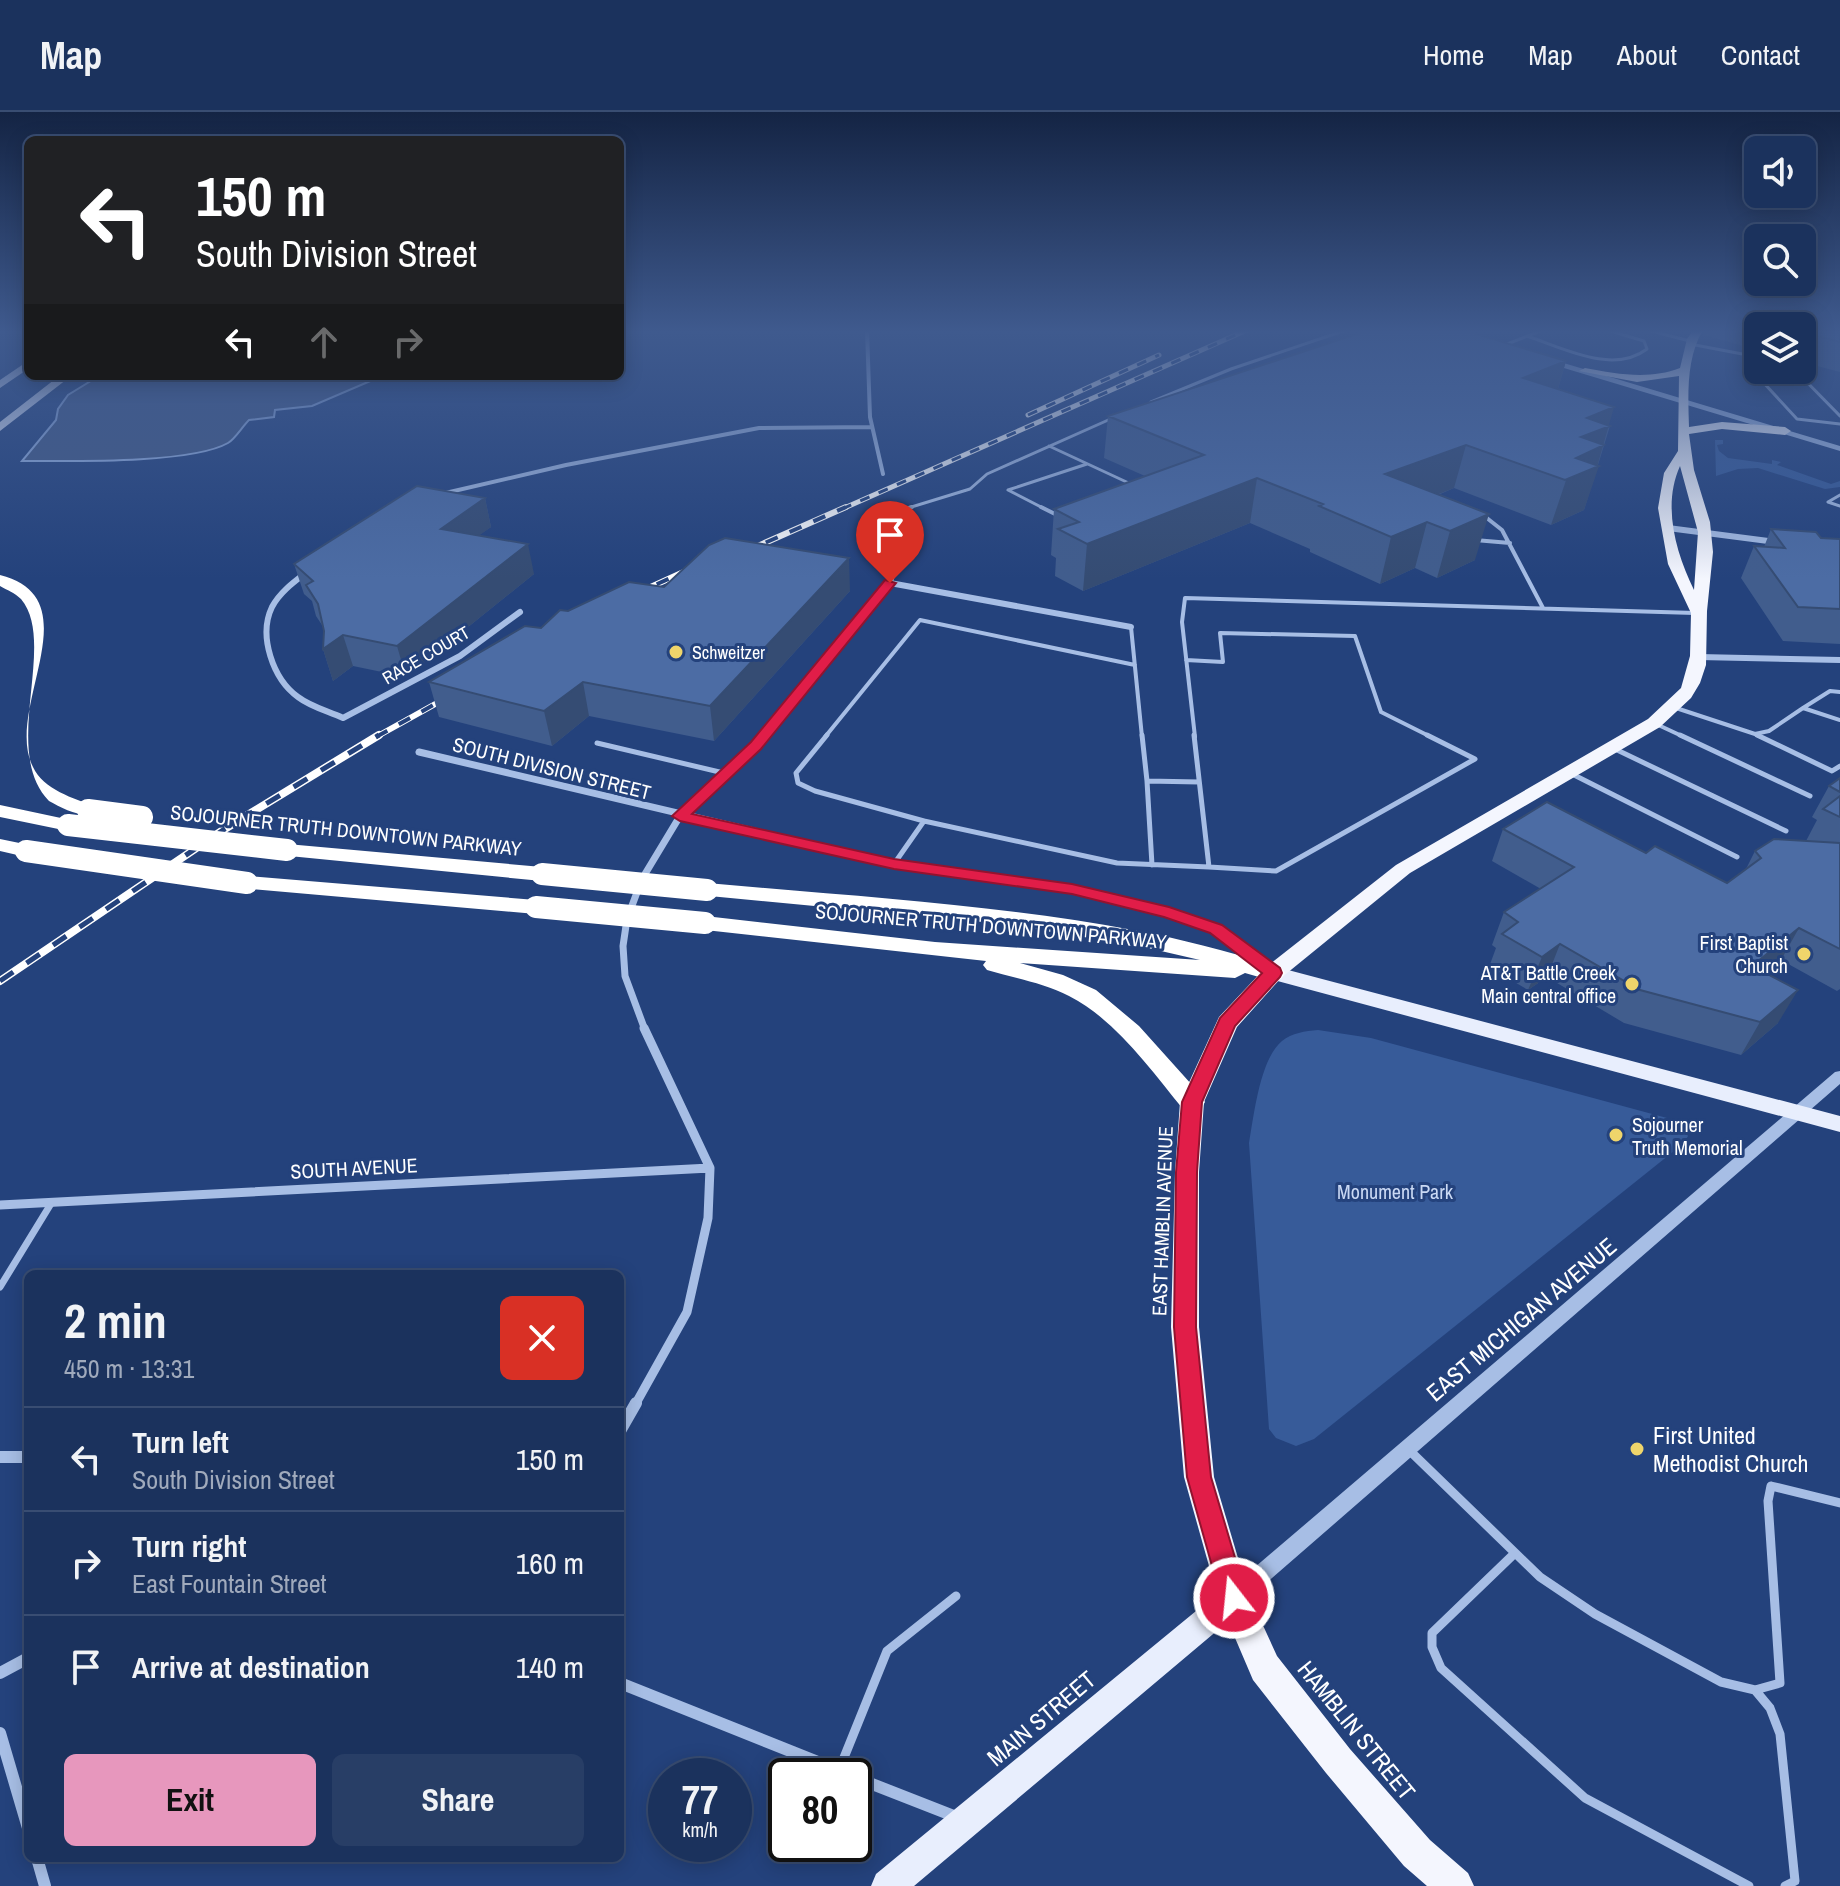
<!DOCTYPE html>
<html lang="en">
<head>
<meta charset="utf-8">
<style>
  :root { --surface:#1b325d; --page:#283e66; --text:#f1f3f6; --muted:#a0aabc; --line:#394d72; --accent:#e797bd }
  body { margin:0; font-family:"Archivo Narrow",sans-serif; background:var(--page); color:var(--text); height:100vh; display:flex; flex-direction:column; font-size:30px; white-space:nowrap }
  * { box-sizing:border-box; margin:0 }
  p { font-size:26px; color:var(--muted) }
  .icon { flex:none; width:44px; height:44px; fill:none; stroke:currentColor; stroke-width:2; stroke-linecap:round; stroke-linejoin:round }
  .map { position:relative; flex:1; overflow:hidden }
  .panel { position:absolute; left:24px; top:1158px; width:600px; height:592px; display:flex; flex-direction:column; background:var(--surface); border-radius:12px; box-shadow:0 4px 20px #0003,0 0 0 2px var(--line) }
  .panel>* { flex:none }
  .guide { position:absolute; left:24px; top:24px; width:600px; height:244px; border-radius:12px; box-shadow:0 4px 20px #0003,0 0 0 2px var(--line); background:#202124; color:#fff; overflow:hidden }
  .controls { position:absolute; left:1744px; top:24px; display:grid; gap:16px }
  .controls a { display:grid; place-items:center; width:72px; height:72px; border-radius:12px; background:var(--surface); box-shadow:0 4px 20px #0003,0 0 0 2px var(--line); font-size:40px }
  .speed { position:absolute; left:648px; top:1646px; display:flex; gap:16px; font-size:40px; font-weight:700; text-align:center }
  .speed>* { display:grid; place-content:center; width:104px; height:104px; border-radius:50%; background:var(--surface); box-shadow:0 4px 20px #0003,0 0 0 2px var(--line); line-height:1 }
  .speed small { font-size:20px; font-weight:400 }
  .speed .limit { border:4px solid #111; border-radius:12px; background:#fff; color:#111 }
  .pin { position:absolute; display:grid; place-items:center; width:68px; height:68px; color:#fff; margin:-82px -34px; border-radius:50% 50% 50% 0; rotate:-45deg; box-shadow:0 0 8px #0007 }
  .pin .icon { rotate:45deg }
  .me { position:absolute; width:88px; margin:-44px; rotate:344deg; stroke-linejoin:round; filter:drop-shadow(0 0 6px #0008) }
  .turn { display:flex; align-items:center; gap:28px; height:168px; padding:0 40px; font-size:36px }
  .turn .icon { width:104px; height:104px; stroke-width:2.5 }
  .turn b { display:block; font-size:56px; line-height:68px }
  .lanes { display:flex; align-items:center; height:76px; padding:0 40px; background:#0003; justify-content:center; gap:40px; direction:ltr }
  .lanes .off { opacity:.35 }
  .round { display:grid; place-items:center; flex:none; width:84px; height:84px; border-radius:12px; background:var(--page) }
  .head { display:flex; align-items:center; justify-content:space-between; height:136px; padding:0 40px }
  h1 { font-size:48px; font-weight:800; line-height:60px }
  .primary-button { display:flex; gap:16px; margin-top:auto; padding:16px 40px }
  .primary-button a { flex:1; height:92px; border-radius:12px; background:var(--accent); color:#111; font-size:32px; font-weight:800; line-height:92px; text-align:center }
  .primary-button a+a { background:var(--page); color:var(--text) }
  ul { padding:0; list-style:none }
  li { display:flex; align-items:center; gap:24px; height:104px; padding:0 40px; border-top:2px solid var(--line) }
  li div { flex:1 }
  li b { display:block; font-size:30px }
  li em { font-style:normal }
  header { display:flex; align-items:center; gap:48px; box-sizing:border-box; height:112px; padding:0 40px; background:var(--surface); border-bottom:2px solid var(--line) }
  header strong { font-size:38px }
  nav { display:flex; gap:44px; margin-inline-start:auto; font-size:28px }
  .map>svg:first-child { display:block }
</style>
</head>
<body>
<header>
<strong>Map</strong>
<nav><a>Home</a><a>Map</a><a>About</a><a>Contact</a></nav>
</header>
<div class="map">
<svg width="1840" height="1774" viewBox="0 0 1840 1774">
  <rect width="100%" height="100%" fill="#24427c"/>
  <path fill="#375b99" d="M 1715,328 L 1723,328 L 1723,332 L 1717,333 L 1719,339 L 1728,346 L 1772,352 L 1772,348 L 1781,350 L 1777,353 L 1831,372 L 1840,369 L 1840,375 L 1825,377 L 1758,356 L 1738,357 L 1716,364 Z
    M 1318,918 L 1371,926 L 1667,1006 L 1681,1014 L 1688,1024 L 1684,1031 L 1314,1327 L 1296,1334 L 1276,1326 L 1269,1317 L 1249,1031 C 1254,1003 1260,947 1282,929 C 1292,921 1305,919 1318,918 Z"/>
  <path fill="#435a85" stroke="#9bb7e6" stroke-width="2" d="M 99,264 L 382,264 L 312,294 L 275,298 L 274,305 L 249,308 C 242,315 235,327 228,331 C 191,352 68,349 22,349 L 56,308 L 58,297 L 68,283 Z"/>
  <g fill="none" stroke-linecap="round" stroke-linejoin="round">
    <path stroke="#a7bee5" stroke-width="3" d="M 1647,218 L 1690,229
      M 1527,224 C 1563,236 1613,263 1647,237 L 1644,229 L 1607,218
      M 1690,232 L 1758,245
      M 1502,234 L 1543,218
      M 1751,243 L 1748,249 L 1750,256 L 1797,307 L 1840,312
      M 1795,258 L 1840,304
      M 1151,290 L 1231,257 L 1346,218
      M 1049,334 L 1133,373
      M 1828,390 L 1840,383
      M 1828,390 L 1840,394
      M 905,397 L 970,377 L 987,362 L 1115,305
      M 1045,397 L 1008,378 L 1087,352"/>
    <path stroke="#a7bee5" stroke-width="4" d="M 1041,395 L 1059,404
      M 892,401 L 912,395
      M 1483,403 L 1502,418 L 1543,496
      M 1475,428 L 1510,431
      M 1131,515 L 1142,625
      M 1186,548 L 1223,550 L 1220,521 L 1355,524 L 1381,600 L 1431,625
      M 1673,595 L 1755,622 L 1769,619 L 1803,596 L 1840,608
      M 1803,596 L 1830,579 L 1840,580
      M 1654,611 L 1684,625
      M 1757,623 L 1761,625
      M 825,625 L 920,508 L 1135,553
      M 1195,625 L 1182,510 L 1185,486 L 1695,501"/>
    <path stroke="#a7bee5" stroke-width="5" d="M 827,623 L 796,661 L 798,671 L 815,679 L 924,709
      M 1142,623 L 1147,669 L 1199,670
      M 1680,623 L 1810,684
      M 1757,623 L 1832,659 L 1840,654
      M 597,631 L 728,662
      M 1615,637 L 1786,719
      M 1572,662 L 1737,745
      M 1147,669 L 1152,753
      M 894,752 L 924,709 L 1117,751 L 1209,755 L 1194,623
      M 1209,755 L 1276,759 L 1475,647 L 1427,623"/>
    <path stroke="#a7bee5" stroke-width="7" d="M 0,1175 L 52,1090"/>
    <path stroke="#a7bee5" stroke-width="9" d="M 1410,1339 L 1540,1465 L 1595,1502 L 1721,1570 L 1755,1578 L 1780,1571 L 1768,1389 L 1771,1374 L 1840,1391
      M 1515,1441 L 1432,1521 L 1432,1535 L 1441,1556 L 1585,1686 L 1749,1774
      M 1755,1578 L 1770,1596 L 1780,1622 L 1795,1769 L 1785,1774
      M 839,1658 L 887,1539 L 956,1484"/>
    <path stroke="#a7bee5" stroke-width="4" d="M 867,218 L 870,305 L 883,362
      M 441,382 L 566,353 L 759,316 L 872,315"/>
    <path stroke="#a7bee5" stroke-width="6" d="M 1668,416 L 1776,430
      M 307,460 C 294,470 280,480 272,495 C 258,524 273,567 298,585 C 311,595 328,599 343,606 L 460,544 L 520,500
      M 890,471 L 1131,515
      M 1699,545 L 1840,548
      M 763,625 L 890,471 L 895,450 L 892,401"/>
    <path stroke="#a7bee5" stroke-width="7" d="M 419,640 L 894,752 L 1072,777 L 1169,801 L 1216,817 L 1263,853
      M 645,918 L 625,864 L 623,834 L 627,807 L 642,767 L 680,704 L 765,623"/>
    <path stroke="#a7bee5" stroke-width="9" d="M 0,1093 L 710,1056
      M 635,1293 L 687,1200 L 708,1106 L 710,1056 L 644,916"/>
    <path stroke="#a7bee5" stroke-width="12" d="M 620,1319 L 636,1291
      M 0,1345 L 28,1345
      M 0,1561 L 28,1546
      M 620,1571 L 853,1664
      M 0,1621 L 28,1716
      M 854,1665 L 959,1706
      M 37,1746 L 45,1774"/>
    <path fill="#a7bee5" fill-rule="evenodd" d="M 1547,246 L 1840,334 L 1840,339 L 1544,250 Z
      M 1840,959 L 1840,972 L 1241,1493 L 1234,1496 L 1227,1493 L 1224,1486 L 1227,1479 L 1835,960 Z"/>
    <path fill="#e8eefd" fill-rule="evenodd" d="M 28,249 L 28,257 L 0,276 L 0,268 Z
      M 59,264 L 71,264 L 0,319 L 0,310 Z
      M 1273,854 L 1840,1004 L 1840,1020 L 1266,866 L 1263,861 Z
      M 1234,1471 L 1244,1476 L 1249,1486 L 1244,1496 L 914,1774 L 871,1774 L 876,1762 L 1224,1476 Z"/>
    <path fill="#f4f6fe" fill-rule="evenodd" d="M 1693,218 L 1703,218 C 1686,246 1688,283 1689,315 L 1722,310 L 1785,315 L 1791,319 L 1785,323 L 1722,317 L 1689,322 L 1694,358 L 1710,410 L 1713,440 L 1707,499 L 1706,553 L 1700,571 L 1691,586 L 1660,615 L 1410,761 L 1281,866 L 1237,915 L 1204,990 L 1199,1060 L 1199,1215 L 1214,1365 L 1249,1483 L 1277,1544 L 1350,1637 L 1430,1728 L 1468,1761 L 1474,1774 L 1427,1774 L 1404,1754 L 1326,1661 L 1253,1568 L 1218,1486 L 1184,1365 L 1171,1215 L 1175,1060 L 1180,990 L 1219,905 L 1265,856 L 1396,753 L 1648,607 L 1681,576 L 1690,544 L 1691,501 L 1668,452 L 1658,396 L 1664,361 L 1678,339 L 1679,264 L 1637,270 L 1579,259 L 1585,256 C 1617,262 1649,268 1680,256 L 1687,227 ZM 1680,354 L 1698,420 L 1694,478 C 1676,441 1662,394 1680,354 Z"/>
    <path fill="#fff" fill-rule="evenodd" d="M 0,463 C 94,487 3,597 33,655 C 43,677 74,687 95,694 L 98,698 L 95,702 C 80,706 62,696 49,689 C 0,639 58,531 21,487 C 15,481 7,478 0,474 Z
      M 0,693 L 75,709 L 78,713 L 68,719 L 0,705 Z
      M 0,727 L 34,734 L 37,739 L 26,745 L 0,739 Z
      M 287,732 L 542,755 L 553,762 L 542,769 L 279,743 L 276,738 L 279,733 Z
      M 247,764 L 536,788 L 544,790 L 547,795 L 544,800 L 536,802 L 239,776 L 236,771 L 239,766 Z
      M 707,771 C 849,784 992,792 1133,818 C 1183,827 1232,841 1281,855 L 1285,861 L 1281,867 L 1273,869 L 1245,861 L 1235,866 L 1020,851 L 1063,863 L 1096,878 L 1139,914 L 1201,983 L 1205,990 L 1201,997 L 1192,1000 L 1183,997 C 1150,957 1116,908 1069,884 C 1044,871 1014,866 987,858 L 983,853 L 986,849 L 705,818 L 697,816 L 694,811 L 697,806 L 705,804 L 935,830 L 1200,848 L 1135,833 L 993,811 L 699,783 L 696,778 L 699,773 Z"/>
    <defs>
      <path id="rail-far2" d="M 1028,303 L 1159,243
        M 842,397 L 1247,218"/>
      <path id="rail-far1" d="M 742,441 L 846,395
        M 633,483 L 699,453
        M 376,625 L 455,581"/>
      <path id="rail" d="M 0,869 L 223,718 L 379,623"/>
    </defs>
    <use href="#rail-far2" stroke="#fff" stroke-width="5"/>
    <use href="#rail-far1" stroke="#fff" stroke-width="6"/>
    <use href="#rail" stroke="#fff" stroke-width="8"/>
    <use href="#rail-far2" stroke="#24427c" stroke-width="3" stroke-dasharray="10" stroke-linecap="butt"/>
    <use href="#rail-far1" stroke="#24427c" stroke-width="4" stroke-dasharray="13" stroke-linecap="butt"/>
    <use href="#rail" stroke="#24427c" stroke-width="5" stroke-dasharray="16" stroke-linecap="butt"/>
    <path stroke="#fff" stroke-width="22" d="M 88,698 L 142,705
      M 68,713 L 287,738
      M 26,739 L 247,771
      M 542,762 L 707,778
      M 536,795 L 705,811"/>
  </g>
  <path fill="#415d8d" d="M 1706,218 L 1758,218 L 1758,238 L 1704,223 Z
    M 1802,218 L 1840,218 L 1840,260 L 1802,250 Z
    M 1566,249 L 1558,277 L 1610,314 L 1584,398 L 1551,413 L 1454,376 L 1438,383 L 1475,448 L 1437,466 L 1415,456 L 1380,472 L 1310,440 L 1310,437 L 1250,411 L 1083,479 L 1055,464 L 1056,446 L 1051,443 L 1054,397 L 1145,364 L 1104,346 L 1108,304 Z
    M 485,386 L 491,415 L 479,423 L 534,462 L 406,565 L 353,554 L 333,569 L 323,537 L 324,516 L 316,504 L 312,489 L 304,482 L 294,452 Z
    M 1771,417 L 1821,426 L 1840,427 L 1840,532 L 1783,529 L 1741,466 L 1754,434 L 1764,435 Z
    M 664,475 L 850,479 L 714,629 L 589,604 L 552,634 L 439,605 L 429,570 L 541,516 L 568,499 Z
    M 1840,666 L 1840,877 L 1837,879 L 1781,848 L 1766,861 L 1778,911 L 1741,943 L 1624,911 L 1547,865 L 1528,878 L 1489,855 L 1496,836 L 1492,833 L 1504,800 L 1541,777 L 1492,749 L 1503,717 L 1646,741 L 1727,771 L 1746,757 L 1755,739 L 1806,729 L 1817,708 L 1812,705 L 1829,674 Z"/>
  <path fill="#354c73" d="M 1566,249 L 1554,290 L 1523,266 Z
    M 1614,295 L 1597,355 L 1599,354 L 1584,398 L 1551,413 L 1587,306 Z
    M 1466,333 L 1454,376 L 1375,407 L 1385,362 Z
    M 1257,366 L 1250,411 L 1083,479 L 1087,432 Z
    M 485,386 L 491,415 L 448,446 L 441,417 Z
    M 1489,402 L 1475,448 L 1437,466 L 1450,419 Z
    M 1427,410 L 1415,456 L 1380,472 L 1391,425 Z
    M 528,432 L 534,462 L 406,565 L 397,534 Z
    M 849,446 L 850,479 L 714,629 L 710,594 Z
    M 343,523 L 353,554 L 333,569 L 323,537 Z
    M 583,570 L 589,604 L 552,634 L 544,599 Z
    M 1799,816 L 1781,848 L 1734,887 L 1752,854 Z
    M 1560,832 L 1547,865 L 1528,878 L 1542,845 Z
    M 1798,878 L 1778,911 L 1741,943 L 1760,910 Z"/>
  <path fill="#4c6ca4" stroke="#354c73" stroke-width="2" d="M 1369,218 L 1463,218 L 1566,249 L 1523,266 L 1614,295 L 1587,306 L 1610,314 L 1581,325 L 1604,333 L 1576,346 L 1599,354 L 1565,368 L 1466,333 L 1385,362 L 1489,402 L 1450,419 L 1427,410 L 1391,425 L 1319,394 L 1323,392 L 1257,366 L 1087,432 L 1058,417 L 1079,410 L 1054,397 L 1204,343 L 1108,304 Z
    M 1802,218 L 1840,218 L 1840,230 L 1802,220 Z
    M 417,374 L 485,386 L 441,417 L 528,432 L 397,534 L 343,523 L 323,537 L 324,519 L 318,492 L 306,473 L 313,469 L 294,452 Z
    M 1771,417 L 1816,420 L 1821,426 L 1840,427 L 1840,497 L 1798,495 L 1754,434 L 1785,436 Z
    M 725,426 L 849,446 L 710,594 L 583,570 L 544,599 L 429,570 L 525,514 L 541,516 L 560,498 L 568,499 L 629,470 L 664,475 L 709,433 Z
    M 1840,666 L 1840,680 L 1829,674 Z
    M 1840,684 L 1840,705 L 1823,697 Z
    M 1547,690 L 1646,741 L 1655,734 L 1727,771 L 1761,746 L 1755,739 L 1774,727 L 1840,731 L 1840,837 L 1799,816 L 1752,854 L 1798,878 L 1760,910 L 1640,878 L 1560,832 L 1542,845 L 1502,822 L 1518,810 L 1504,800 L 1574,755 L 1503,717 Z"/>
  <linearGradient id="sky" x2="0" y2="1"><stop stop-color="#142444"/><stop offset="0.47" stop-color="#3f5a8e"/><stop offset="1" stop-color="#3f5a8e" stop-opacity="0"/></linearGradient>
  <rect width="1840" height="467" fill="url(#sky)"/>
  <path fill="#e11d48" stroke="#92132f" stroke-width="2" d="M 885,468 L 896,471 L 761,637 L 692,702 L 894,747 L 1072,772 L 1169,795 L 1222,813 L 1280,856 L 1282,861 L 1280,865 L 1235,914 L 1202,990 L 1197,1060 L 1196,1215 L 1211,1365 L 1247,1486 L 1243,1495 L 1234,1499 L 1225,1495 L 1221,1486 L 1187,1365 L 1174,1215 L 1176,1060 L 1182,990 L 1220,906 L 1262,861 L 1210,821 L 1164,805 L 1072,782 L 894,757 L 680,709 L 672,704 L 751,630 Z"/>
  <g fill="#efd56b" stroke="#24427c" stroke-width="3">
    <circle cx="676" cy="540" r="8"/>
    <circle cx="1804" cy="842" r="8"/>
    <circle cx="1632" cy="872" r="8"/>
    <circle cx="1616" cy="1023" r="8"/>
    <circle cx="1637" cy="1337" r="8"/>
  </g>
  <g text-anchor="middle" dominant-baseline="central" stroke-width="6" stroke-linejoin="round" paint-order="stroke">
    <g font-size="18" fill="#fff" stroke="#24427c" text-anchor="start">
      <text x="692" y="540">Schweitzer</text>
    </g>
    <g font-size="18" fill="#fff" stroke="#24427c">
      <text transform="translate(426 543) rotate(-30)">RACE COURT</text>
    </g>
    <g font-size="20" fill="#fff" stroke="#24427c">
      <text transform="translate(552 656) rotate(14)">SOUTH DIVISION STREET</text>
      <text transform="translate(346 718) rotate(6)">SOJOURNER TRUTH DOWNTOWN PARKWAY</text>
      <text transform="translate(991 814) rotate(5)">SOJOURNER TRUTH DOWNTOWN PARKWAY</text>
      <text transform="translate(354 1056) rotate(-3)">SOUTH AVENUE</text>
      <text transform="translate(1162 1109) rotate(-88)">EAST HAMBLIN AVENUE</text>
    </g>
    <g font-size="20" fill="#fff" stroke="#24427c" text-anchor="end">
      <text x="1788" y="830">First Baptist<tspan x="1788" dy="23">Church</tspan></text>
      <text x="1616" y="860">AT&amp;T Battle Creek<tspan x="1616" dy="23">Main central office</tspan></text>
      <text x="1632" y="1012" text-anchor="start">Sojourner<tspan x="1632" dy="23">Truth Memorial</tspan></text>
    </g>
    <g font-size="20" fill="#cad9f4" stroke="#24427c">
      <text x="1395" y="1079">Monument Park</text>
    </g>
    <g font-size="24" fill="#fff" stroke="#24427c">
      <text transform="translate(1521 1207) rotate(-40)">EAST MICHIGAN AVENUE</text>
      <text transform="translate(1041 1606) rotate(-40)">MAIN STREET</text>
      <text transform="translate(1357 1618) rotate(51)">HAMBLIN STREET</text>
    </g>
    <g font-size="24" fill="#fff" stroke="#24427c" text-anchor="start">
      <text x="1653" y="1323">First United<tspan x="1653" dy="28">Methodist Church</tspan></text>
    </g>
  </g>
</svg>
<div class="controls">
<a><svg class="icon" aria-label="sound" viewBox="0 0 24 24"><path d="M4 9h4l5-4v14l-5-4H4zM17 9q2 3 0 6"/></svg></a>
<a><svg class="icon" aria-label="search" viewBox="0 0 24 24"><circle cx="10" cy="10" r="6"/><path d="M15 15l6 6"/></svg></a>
<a><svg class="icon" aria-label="layers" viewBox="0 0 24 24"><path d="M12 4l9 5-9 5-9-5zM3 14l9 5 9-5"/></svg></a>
</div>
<div class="speed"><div>77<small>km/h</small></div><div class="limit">80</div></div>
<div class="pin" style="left:890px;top:471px;background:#d93025"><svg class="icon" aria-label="arrive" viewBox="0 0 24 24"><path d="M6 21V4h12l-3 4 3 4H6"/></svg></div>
<svg class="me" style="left:1234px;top:1486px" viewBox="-20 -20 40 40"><circle r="17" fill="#e11d48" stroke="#fff" stroke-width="3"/><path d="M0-11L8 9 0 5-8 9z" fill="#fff"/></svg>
<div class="guide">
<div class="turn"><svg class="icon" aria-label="left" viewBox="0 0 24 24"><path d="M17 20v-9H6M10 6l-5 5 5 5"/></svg><div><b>150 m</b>South Division Street</div></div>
<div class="lanes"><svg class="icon" aria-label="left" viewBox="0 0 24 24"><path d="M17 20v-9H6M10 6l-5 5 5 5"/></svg><svg class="icon off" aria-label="ahead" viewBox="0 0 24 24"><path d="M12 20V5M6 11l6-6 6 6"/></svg><svg class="icon off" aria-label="right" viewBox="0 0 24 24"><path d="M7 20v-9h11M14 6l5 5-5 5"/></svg></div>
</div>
<section class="panel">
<div class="head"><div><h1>2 min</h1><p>450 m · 13:31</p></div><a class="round" style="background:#d93025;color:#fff"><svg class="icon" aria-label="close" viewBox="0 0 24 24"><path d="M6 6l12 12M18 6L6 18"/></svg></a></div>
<ul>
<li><svg class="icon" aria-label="left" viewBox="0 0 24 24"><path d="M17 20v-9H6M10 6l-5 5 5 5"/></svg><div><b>Turn left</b><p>South Division Street</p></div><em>150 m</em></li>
<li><svg class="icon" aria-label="right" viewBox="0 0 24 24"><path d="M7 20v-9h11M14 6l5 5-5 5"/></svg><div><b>Turn right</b><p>East Fountain Street</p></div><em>160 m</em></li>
<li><svg class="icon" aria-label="arrive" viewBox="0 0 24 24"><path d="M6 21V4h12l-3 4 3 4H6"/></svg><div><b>Arrive at destination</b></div><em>140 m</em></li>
</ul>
<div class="primary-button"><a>Exit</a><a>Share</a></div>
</section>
</div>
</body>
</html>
